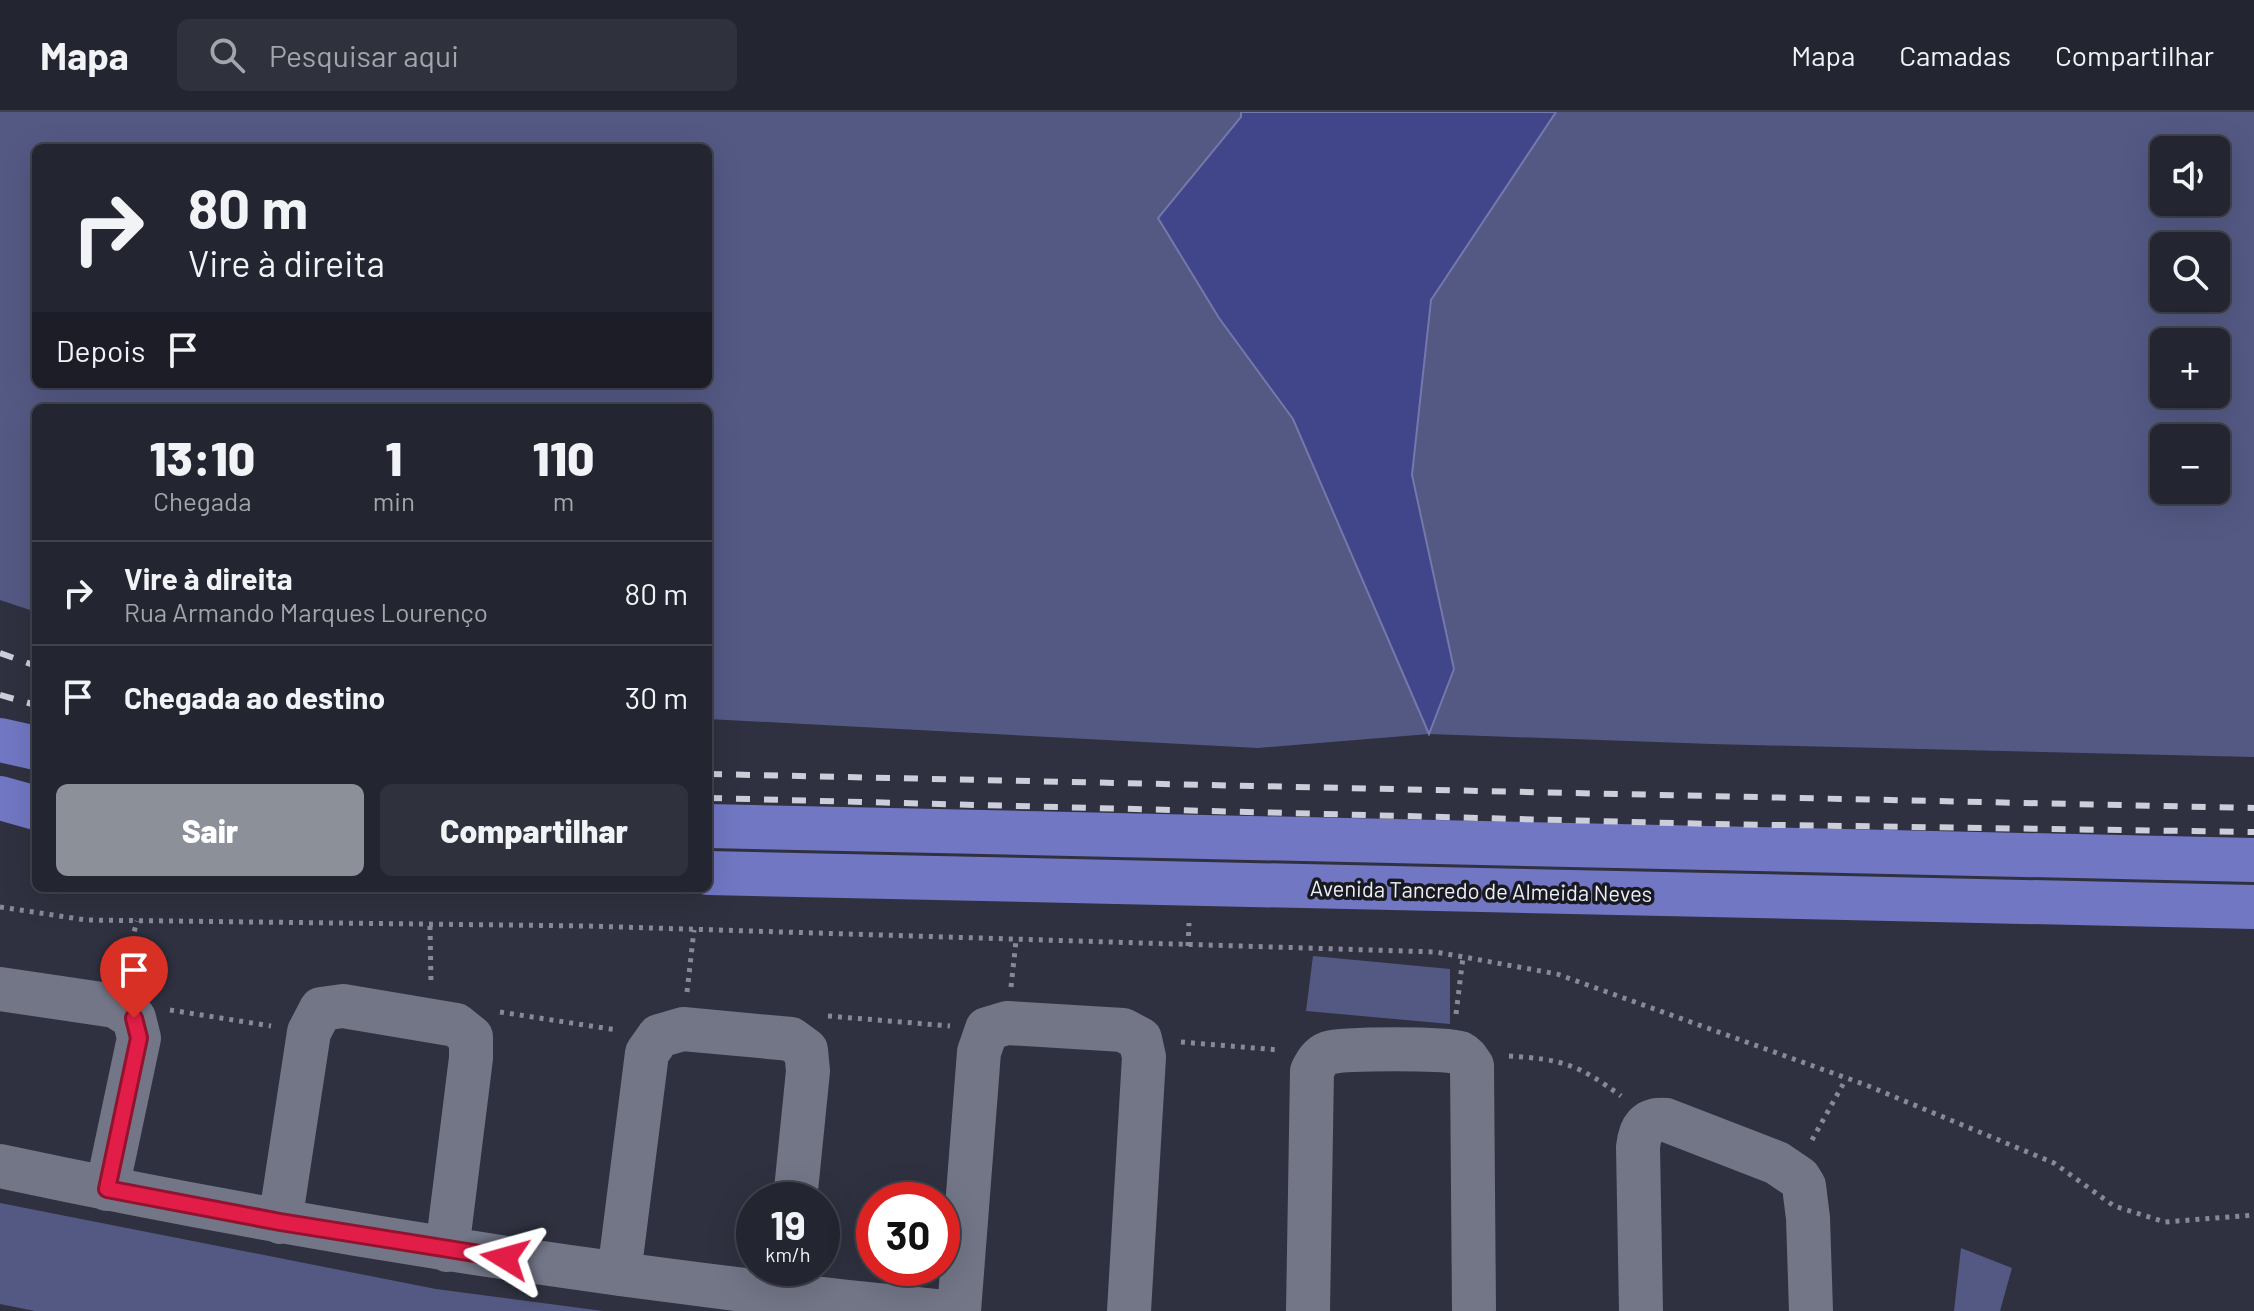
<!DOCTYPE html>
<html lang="pt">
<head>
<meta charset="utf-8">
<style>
  :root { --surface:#232530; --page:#2f313c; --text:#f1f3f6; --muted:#a3a5ab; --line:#40424c; --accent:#8c9099 }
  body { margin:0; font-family:Barlow,sans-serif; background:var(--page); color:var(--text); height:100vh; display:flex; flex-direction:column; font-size:30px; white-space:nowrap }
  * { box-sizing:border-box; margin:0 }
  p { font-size:26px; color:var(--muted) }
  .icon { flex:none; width:44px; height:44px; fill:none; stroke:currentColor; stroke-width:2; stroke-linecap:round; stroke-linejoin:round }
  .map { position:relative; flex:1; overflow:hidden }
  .details { position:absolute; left:32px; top:292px; width:680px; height:488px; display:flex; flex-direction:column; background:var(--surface); border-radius:12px; box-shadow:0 8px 32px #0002,0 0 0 2px var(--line) }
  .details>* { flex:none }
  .top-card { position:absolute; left:32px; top:32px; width:680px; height:244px; border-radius:12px; box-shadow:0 8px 32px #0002,0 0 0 2px var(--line); background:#232530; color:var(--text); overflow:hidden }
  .fabs { position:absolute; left:2150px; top:24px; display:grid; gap:16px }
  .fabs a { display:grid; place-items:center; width:80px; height:80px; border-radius:12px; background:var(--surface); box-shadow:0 8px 32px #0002,0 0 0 2px var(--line); font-size:40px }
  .speed { position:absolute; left:736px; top:1070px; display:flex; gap:16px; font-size:40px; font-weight:700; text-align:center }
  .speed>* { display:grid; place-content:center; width:104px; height:104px; border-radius:50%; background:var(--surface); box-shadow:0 8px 32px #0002,0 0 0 2px var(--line); line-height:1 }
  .speed small { font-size:20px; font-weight:400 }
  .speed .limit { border:12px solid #d22; background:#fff; color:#111 }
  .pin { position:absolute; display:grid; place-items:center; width:68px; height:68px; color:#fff; margin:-82px -34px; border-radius:50% 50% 50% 0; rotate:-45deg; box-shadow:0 0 8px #0007 }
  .pin .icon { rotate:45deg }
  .me { position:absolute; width:88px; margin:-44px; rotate:278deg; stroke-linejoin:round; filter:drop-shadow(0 0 6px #0008) }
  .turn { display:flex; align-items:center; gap:28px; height:168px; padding:0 24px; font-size:36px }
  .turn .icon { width:104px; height:104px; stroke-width:2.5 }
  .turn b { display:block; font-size:56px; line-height:68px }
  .then { display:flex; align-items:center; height:76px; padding:0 24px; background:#0003; gap:16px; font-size:30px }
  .eta { display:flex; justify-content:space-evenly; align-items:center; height:136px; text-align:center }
  .eta b { font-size:48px; font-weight:800; line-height:56px }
  .cta { display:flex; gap:16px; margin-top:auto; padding:16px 24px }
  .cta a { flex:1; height:92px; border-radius:12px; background:var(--accent); color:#fff; font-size:32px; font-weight:800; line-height:92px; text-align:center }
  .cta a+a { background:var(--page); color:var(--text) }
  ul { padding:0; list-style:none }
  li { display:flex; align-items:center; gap:24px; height:104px; padding:0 24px; border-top:2px solid var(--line) }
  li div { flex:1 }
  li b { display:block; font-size:30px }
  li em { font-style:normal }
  header { display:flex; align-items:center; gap:48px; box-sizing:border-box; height:112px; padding:0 40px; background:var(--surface); border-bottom:2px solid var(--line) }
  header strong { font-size:38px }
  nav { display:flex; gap:44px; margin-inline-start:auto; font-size:28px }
  .search { width:560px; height:72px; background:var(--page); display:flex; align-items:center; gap:20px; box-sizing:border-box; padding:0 28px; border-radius:12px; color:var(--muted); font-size:30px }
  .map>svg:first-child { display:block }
</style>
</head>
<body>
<header>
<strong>Mapa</strong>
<div class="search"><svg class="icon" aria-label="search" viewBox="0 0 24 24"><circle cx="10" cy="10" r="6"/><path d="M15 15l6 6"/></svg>Pesquisar aqui</div>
<nav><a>Mapa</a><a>Camadas</a><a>Compartilhar</a></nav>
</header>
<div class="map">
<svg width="2254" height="1199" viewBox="0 0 2254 1199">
  <rect width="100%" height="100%" fill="#2f3140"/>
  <path fill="#545984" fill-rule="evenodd" d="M 0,0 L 1241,0 L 1242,5 L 1159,107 L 1219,206 L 1293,307 L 1429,621 L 1454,557 L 1412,363 L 1431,188 L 1556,0 L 2254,0 L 2254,645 L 1712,632 L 1429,622 L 1258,636 L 708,607 L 708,296 L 36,296 L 36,500 L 0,488 ZM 36,36 L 708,36 L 708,272 L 36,272 ZM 2164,38 L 2216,38 L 2216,90 L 2164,90 ZM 2164,134 L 2216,134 L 2216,186 L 2164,186 ZM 2164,230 L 2216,230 L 2216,282 L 2164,282 ZM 2164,326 L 2216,326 L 2216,378 L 2164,378 Z
    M 1313,844 L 1450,857 L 1450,912 L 1306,899 Z
    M 0,1091 L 436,1177 L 603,1199 L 35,1199 L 0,1192 Z
    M 1961,1136 L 2012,1156 L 2000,1199 L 1954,1199 Z"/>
  <path fill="#414589" stroke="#7478aa" stroke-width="2" d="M 1241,0 L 1556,0 L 1431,188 L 1412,363 L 1454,557 L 1429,622 L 1293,307 L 1219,206 L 1158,106 L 1241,5 Z"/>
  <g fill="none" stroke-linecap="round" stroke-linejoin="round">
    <path stroke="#878996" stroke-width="5" stroke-dasharray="4 6" stroke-linecap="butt" d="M 0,795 L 86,808 L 587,814 L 1436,840 L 1557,862 L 1866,973 L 2054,1051 L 2114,1094 L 2165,1110 L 2254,1103
      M 430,814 L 431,872
      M 1188,834 L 1189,811
      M 124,858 L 137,809
      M 1011,875 L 1016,829
      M 687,880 L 694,818
      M 170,898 L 271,914
      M 500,900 L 617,918
      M 1456,902 L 1463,845
      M 828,904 L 950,914
      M 1181,930 L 1279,938
      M 1509,944 C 1562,947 1579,953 1621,984
      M 1812,1028 L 1846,967"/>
    <path stroke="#737687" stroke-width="44" d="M 0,877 L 115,894 L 134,906 L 139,926 L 107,1077
      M 0,1054 C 309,1120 621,1168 935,1199
      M 280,1110 L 309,920 L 321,897 L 343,894 L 456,913 L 471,925 L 471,946 L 447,1138
      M 619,1162 L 647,941 L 659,924 L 683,917 L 791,927 L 806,938 L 808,959 L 795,1088
      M 959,1199 L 979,940 L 987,917 L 1007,911 L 1123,918 L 1140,927 L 1144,945 L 1129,1199
      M 1308,1199 L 1312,959 C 1316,951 1320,944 1328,941 C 1345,936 1444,936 1460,941 C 1466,944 1468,948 1472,954 L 1474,1199
      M 1641,1199 L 1638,1035 C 1640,1017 1646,1006 1666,1008 L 1777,1051 L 1799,1066 L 1804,1074 L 1808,1106 L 1811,1199"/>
    <path stroke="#7277c4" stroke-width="44" d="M 0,628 L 36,636
      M 0,686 L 36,696
      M 708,714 L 2254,748
      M 708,761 L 2254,795"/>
    <path stroke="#ccced9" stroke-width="6" stroke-dasharray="14 14" stroke-linecap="butt" d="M 0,541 L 36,554
      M 0,583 L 36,593
      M 708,662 L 2254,696
      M 708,686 L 1712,712 L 2254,720"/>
  </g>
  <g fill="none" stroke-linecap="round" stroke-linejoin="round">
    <defs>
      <path id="route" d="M 134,906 L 139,926 L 107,1077 L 280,1110 L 505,1146"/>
    </defs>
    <use href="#route" stroke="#92132f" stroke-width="20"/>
    <use href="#route" stroke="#e11d48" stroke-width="14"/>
  </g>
  <g text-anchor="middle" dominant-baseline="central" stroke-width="7" stroke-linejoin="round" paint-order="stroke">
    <g font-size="22" fill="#eceef8" stroke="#191a21">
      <text transform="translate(1481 778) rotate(1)">Avenida Tancredo de Almeida Neves</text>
    </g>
  </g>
</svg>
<div class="fabs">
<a><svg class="icon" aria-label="sound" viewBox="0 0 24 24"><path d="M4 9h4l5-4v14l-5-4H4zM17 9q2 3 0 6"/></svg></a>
<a><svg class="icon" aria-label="search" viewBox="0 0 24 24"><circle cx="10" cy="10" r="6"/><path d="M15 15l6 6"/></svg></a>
<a>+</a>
<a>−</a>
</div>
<div class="speed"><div>19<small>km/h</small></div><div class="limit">30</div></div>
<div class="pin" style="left:134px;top:906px;background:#d93025"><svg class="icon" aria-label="arrive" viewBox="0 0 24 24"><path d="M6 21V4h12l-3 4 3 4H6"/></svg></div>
<svg class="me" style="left:505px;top:1146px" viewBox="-20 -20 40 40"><path d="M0-17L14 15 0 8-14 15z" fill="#e11d48" stroke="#fff" stroke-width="4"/></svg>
<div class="top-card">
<div class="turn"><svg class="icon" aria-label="right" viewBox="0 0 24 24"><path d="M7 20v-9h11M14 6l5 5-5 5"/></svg><div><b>80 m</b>Vire à direita</div></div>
<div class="then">Depois<svg class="icon" aria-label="arrive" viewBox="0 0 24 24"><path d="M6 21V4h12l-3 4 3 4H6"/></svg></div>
</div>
<section class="details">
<div class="eta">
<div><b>13:10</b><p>Chegada</p></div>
<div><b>1</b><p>min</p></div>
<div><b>110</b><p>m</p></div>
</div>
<ul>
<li><svg class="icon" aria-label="right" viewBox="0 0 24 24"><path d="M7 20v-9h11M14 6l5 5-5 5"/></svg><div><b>Vire à direita</b><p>Rua Armando Marques Lourenço</p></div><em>80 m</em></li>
<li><svg class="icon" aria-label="arrive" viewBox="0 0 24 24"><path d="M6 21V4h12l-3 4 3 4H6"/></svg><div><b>Chegada ao destino</b></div><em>30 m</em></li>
</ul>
<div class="cta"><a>Sair</a><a>Compartilhar</a></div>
</section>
</div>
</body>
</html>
